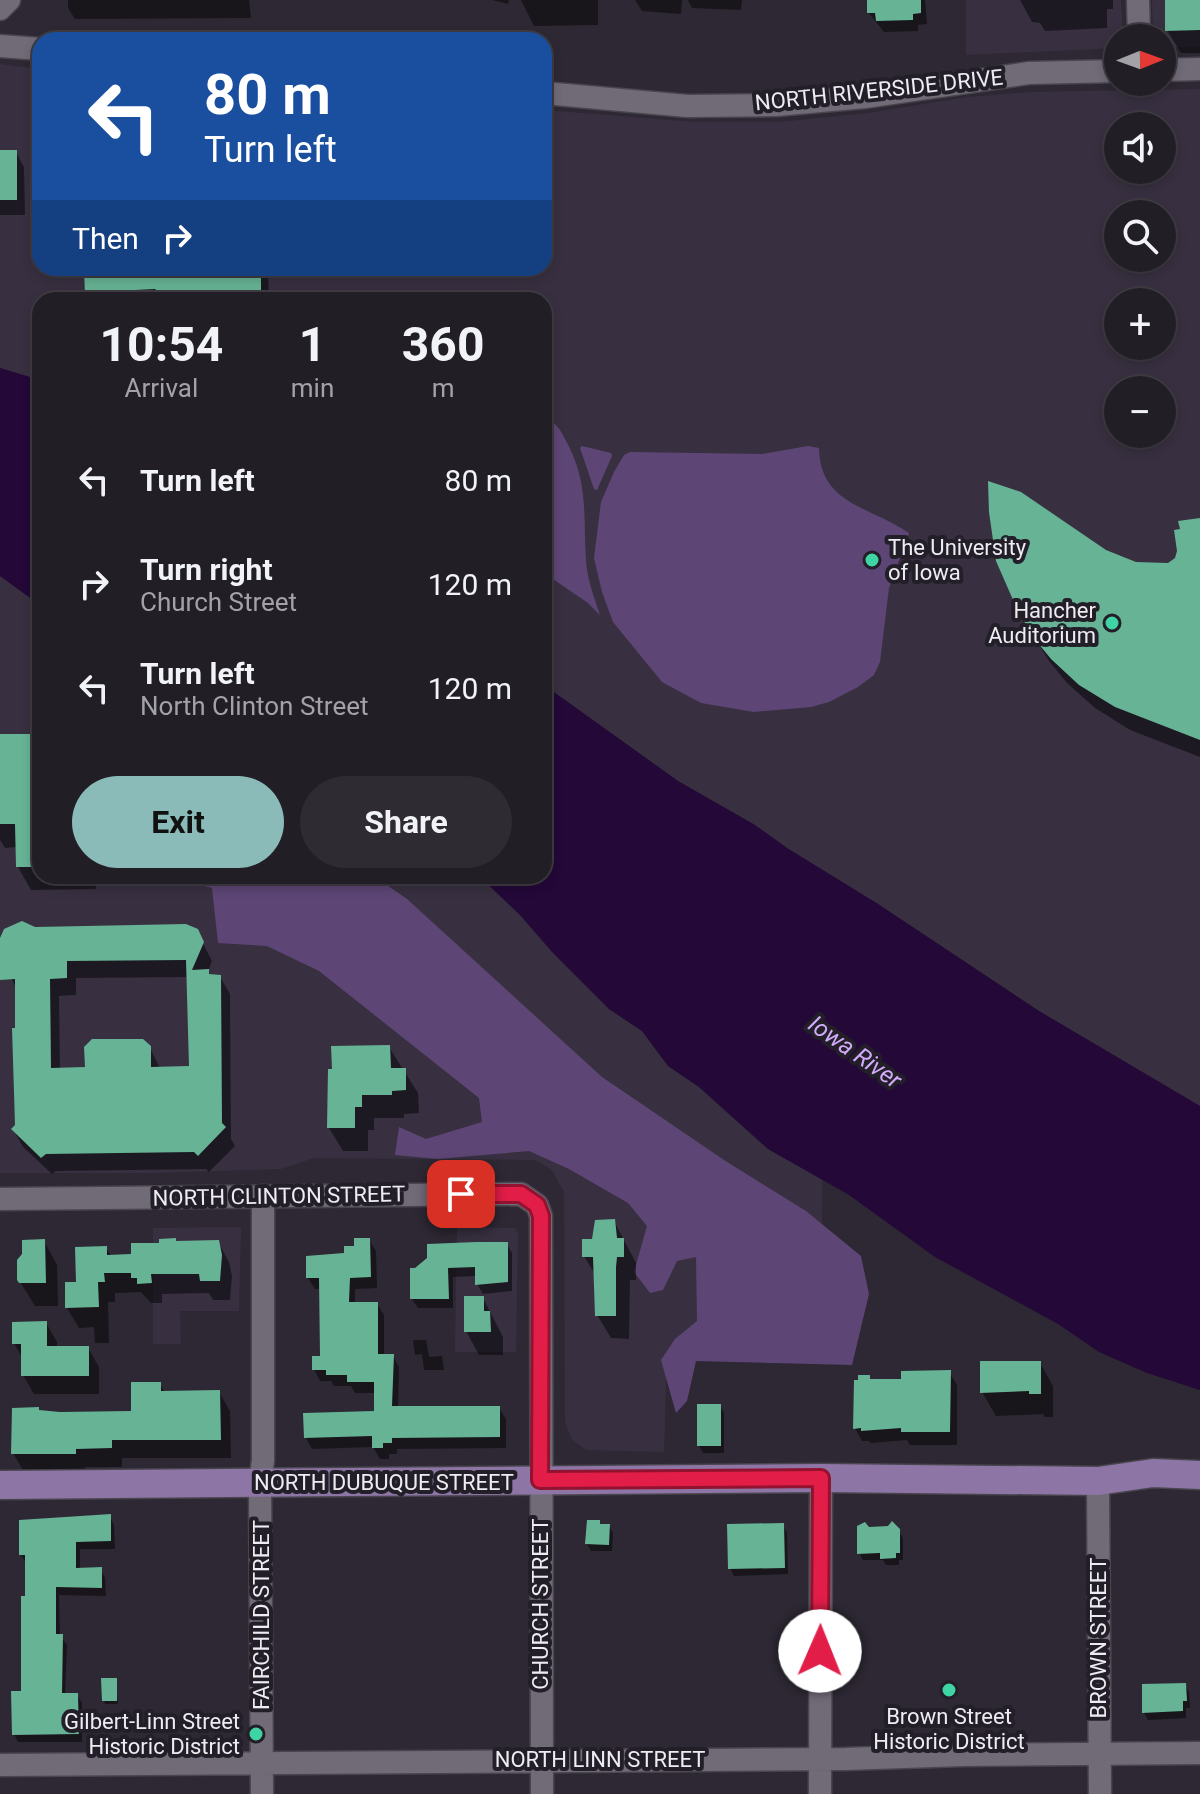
<!DOCTYPE html>
<html lang="en">
<head>
<meta charset="utf-8">
<style>
  :root { --surface:#221e26; --page:#2e2b32; --text:#f1f3f6; --muted:#a2a2a7; --line:#3f3c43; --accent:#8bbbb9 }
  body { margin:0; font-family:Roboto,sans-serif; background:var(--page); color:var(--text); height:100vh; display:flex; flex-direction:column; font-size:30px; white-space:nowrap }
  * { box-sizing:border-box; margin:0 }
  p { font-size:26px; color:var(--muted) }
  .icon { flex:none; width:44px; height:44px; fill:none; stroke:currentColor; stroke-width:2; stroke-linecap:round; stroke-linejoin:round }
  .map { position:relative; flex:1; overflow:hidden }
  .sheet { position:absolute; left:32px; top:292px; width:520px; height:592px; display:flex; flex-direction:column; background:var(--surface); border-radius:24px; box-shadow:0 4px 12px #0003,0 0 0 2px var(--line) }
  .sheet>* { flex:none }
  .banner { position:absolute; left:32px; top:32px; width:520px; height:244px; border-radius:24px; box-shadow:0 4px 12px #0003,0 0 0 2px var(--line); background:#1a4fa0; color:#fff; overflow:hidden }
  .needle { width:52px; rotate:89deg }
  .buttons { position:absolute; left:1104px; top:24px; display:grid; gap:16px }
  .buttons a { display:grid; place-items:center; width:72px; height:72px; border-radius:50%; background:var(--surface); box-shadow:0 4px 12px #0003,0 0 0 2px var(--line); font-size:40px }
  .pin { position:absolute; display:grid; place-items:center; width:68px; height:68px; color:#fff; margin:-34px; border-radius:16px; box-shadow:0 4px 12px #0006 }
  .me { position:absolute; width:88px; margin:-44px; rotate:1deg; stroke-linejoin:round; filter:drop-shadow(0 0 6px #0008) }
  .turn { display:flex; align-items:center; gap:28px; height:168px; padding:0 40px; font-size:36px }
  .turn .icon { width:104px; height:104px; stroke-width:2.5 }
  .turn b { display:block; font-size:56px; line-height:68px }
  .then { display:flex; align-items:center; height:76px; padding:0 40px; background:#0003; gap:16px; font-size:30px }
  .eta { display:flex; justify-content:space-evenly; align-items:center; height:136px; text-align:center }
  .eta b { font-size:48px; font-weight:700; line-height:56px }
  .button { display:flex; gap:16px; margin-top:auto; padding:16px 40px }
  .button a { flex:1; height:92px; border-radius:48px; background:var(--accent); color:#111; font-size:32px; font-weight:700; line-height:92px; text-align:center }
  .button a+a { background:var(--page); color:var(--text) }
  ul { padding:0; list-style:none }
  li { display:flex; align-items:center; gap:24px; height:104px; padding:0 40px }
  li div { flex:1 }
  li b { display:block; font-size:30px }
  li em { font-style:normal }
  .map>svg:first-child { display:block }
</style>
</head>
<body>
<div class="map">
<svg width="1200" height="1794" viewBox="0 0 1200 1794">
  <rect width="100%" height="100%" fill="#2d2833"/>
  <path fill="#383040" fill-rule="evenodd" d="M 966,0 L 1121,0 L 1123,38 L 1118,38 L 1118,48 L 966,55 Z
    M 1152,0 L 1200,0 L 1200,47 L 1162,47 L 1162,38 L 1153,38 Z
    M 0,64 L 40,69 L 40,268 L 544,268 L 544,110 L 695,122 L 779,122 L 868,113 L 968,97 L 1032,92 L 1200,89 L 1200,1106 L 1039,1011 L 878,904 L 787,848 L 755,825 L 678,781 L 544,685 L 544,300 L 40,300 L 40,380 L 0,368 ZM 1118,126 L 1162,126 L 1162,170 L 1118,170 ZM 1118,214 L 1162,214 L 1162,258 L 1118,258 ZM 1118,302 L 1162,302 L 1162,346 L 1118,346 ZM 1118,390 L 1162,390 L 1162,434 L 1118,434 Z
    M 0,576 L 40,605 L 40,876 L 479,876 L 520,915 L 553,953 L 609,1009 L 642,1031 L 668,1066 L 699,1087 L 768,1149 L 822,1179 L 821,1353 L 667,1353 L 664,1452 L 586,1450 L 572,1440 L 565,1422 L 564,1192 L 552,1170 L 535,1160 L 314,1158 L 281,1169 L 152,1173 L 0,1173 Z
    M 241,1227 L 239,1311 L 180,1311 L 181,1344 L 153,1344 L 153,1228 Z
    M 457,1227 L 515,1228 L 518,1233 L 516,1352 L 455,1352 Z"/>
  <path fill="#5d4675" d="M 544,419 C 555,421 560,429 565,439 C 589,481 583,515 586,560 C 587,579 594,597 600,615 L 588,603 L 544,573 Z
    M 582,446 L 611,453 L 612,456 L 597,490 L 594,489 L 580,448 Z
    M 808,446 L 819,448 C 820,505 870,506 909,533 L 889,588 L 880,662 L 874,675 L 858,687 L 829,702 L 811,707 L 754,712 L 701,703 L 662,682 L 613,622 L 602,592 L 594,558 L 601,502 L 614,472 L 624,455 L 630,452 L 762,454 Z
    M 165,876 L 374,876 L 407,899 L 602,1077 L 724,1160 L 806,1211 L 861,1256 L 869,1294 L 852,1365 L 696,1361 L 687,1401 L 676,1413 L 661,1360 L 675,1339 L 697,1321 L 696,1257 L 677,1261 L 663,1290 L 650,1293 L 634,1272 L 647,1226 L 628,1203 L 569,1169 L 529,1151 L 438,1159 L 395,1155 L 399,1127 L 426,1139 L 482,1122 L 479,1098 L 319,971 L 267,946 L 218,943 L 212,888 Z"/>
  <path fill="#230838" d="M 0,368 L 40,380 L 40,605 L 0,576 Z
    M 544,685 L 678,781 L 755,825 L 787,848 L 878,904 L 1039,1011 L 1200,1106 L 1200,1390 L 1147,1373 L 1099,1352 L 1058,1324 L 935,1257 L 849,1195 L 768,1149 L 699,1087 L 668,1066 L 642,1031 L 609,1009 L 553,953 L 520,915 L 479,876 L 544,876 Z"/>
  <path fill="#0007" fill-rule="evenodd" d="M 68,0 L 249,0 L 251,18 L 75,19 L 68,8 Z
    M 492,0 L 509,0 L 508,4 Z
    M 521,0 L 598,0 L 598,25 L 534,26 Z
    M 635,0 L 682,0 L 681,14 L 642,11 Z
    M 688,0 L 746,0 L 742,0 L 741,10 L 692,8 Z
    M 869,0 L 925,0 L 927,24 L 918,25 L 918,31 L 884,32 L 869,13 Z
    M 1020,0 L 1113,0 L 1113,9 L 1107,9 L 1107,28 L 1045,31 L 1040,23 L 1032,22 Z
    M 1167,0 L 1200,0 L 1200,53 L 1181,53 L 1167,30 Z
    M 0,152 L 16,152 L 24,167 L 25,215 L 0,215 Z
    M 87,268 L 268,268 L 269,300 L 90,300 L 87,295 Z
    M 1200,519 L 1200,757 L 1130,730 L 1095,708 L 1067,683 L 1049,661 L 1034,636 L 1105,552 L 1135,564 L 1168,565 L 1177,560 Z
    M 0,736 L 40,736 L 40,876 L 96,876 L 96,889 L 31,890 L 18,867 L 17,847 L 5,848 L 0,840 Z
    M 35,929 L 196,930 L 212,961 L 208,971 L 211,977 L 220,977 L 230,994 L 231,1139 L 235,1146 L 209,1172 L 206,1169 L 56,1171 L 52,1174 L 23,1147 L 13,1129 L 17,1126 L 17,990 L 0,954 L 0,943 ZM 189,977 L 191,1068 L 160,1068 L 150,1048 L 87,1069 L 60,1070 L 59,996 L 76,995 L 76,978 Z
    M 389,1047 L 418,1093 L 419,1113 L 404,1114 L 404,1118 L 374,1118 L 374,1130 L 368,1130 L 368,1151 L 343,1151 L 329,1128 Z
    M 614,1221 L 636,1263 L 636,1280 L 630,1280 L 629,1339 L 611,1338 L 597,1315 L 596,1276 L 584,1256 L 594,1241 Z
    M 369,1240 L 376,1251 L 377,1288 L 355,1289 L 355,1304 L 377,1304 L 384,1315 L 384,1356 L 393,1356 L 399,1367 L 398,1408 L 499,1408 L 506,1419 L 506,1448 L 397,1449 L 397,1454 L 389,1454 L 389,1459 L 380,1459 L 373,1447 L 312,1449 L 306,1438 L 376,1413 L 376,1393 L 355,1393 L 351,1386 L 334,1386 L 331,1381 L 320,1381 L 314,1369 L 322,1358 L 321,1289 L 315,1289 L 308,1278 Z
    M 44,1241 L 57,1265 L 58,1306 L 35,1306 L 19,1280 Z
    M 218,1242 L 229,1262 L 232,1276 L 230,1300 L 213,1300 L 209,1293 L 162,1294 L 162,1303 L 151,1303 L 141,1292 L 115,1293 L 115,1302 L 108,1302 L 109,1343 L 95,1343 L 94,1327 L 79,1328 L 67,1308 L 78,1284 L 106,1248 L 111,1256 L 133,1256 Z
    M 507,1244 L 512,1253 L 512,1291 L 483,1294 L 477,1284 L 477,1276 L 453,1277 L 453,1308 L 418,1308 L 412,1299 L 412,1270 Z
    M 483,1298 L 503,1337 L 503,1355 L 479,1355 L 466,1331 Z
    M 46,1323 L 57,1342 L 57,1348 L 88,1348 L 99,1367 L 99,1394 L 34,1394 L 23,1375 L 23,1359 L 14,1343 Z
    M 413,1340 L 426,1340 L 429,1357 L 442,1356 L 444,1370 L 424,1370 L 422,1354 L 415,1355 Z
    M 1040,1363 L 1053,1386 L 1053,1417 L 1045,1417 L 1043,1414 L 996,1416 L 982,1392 Z
    M 949,1372 L 957,1385 L 957,1445 L 910,1445 L 907,1440 L 871,1443 L 869,1441 L 862,1441 L 855,1428 L 869,1377 L 872,1381 L 903,1381 Z
    M 160,1384 L 165,1393 L 219,1392 L 230,1411 L 231,1458 L 122,1458 L 122,1467 L 85,1467 L 85,1472 L 24,1472 L 13,1453 L 39,1412 L 133,1413 Z
    M 720,1406 L 724,1413 L 724,1453 L 703,1453 L 699,1446 Z
    M 109,1516 L 114,1525 L 115,1549 L 80,1549 L 80,1570 L 100,1569 L 105,1578 L 106,1596 L 59,1595 L 60,1636 L 67,1645 L 65,1695 L 77,1695 L 82,1703 L 82,1742 L 18,1742 L 14,1734 L 23,1693 L 27,1598 L 26,1563 L 21,1555 Z
    M 599,1522 L 601,1526 L 609,1526 L 613,1533 L 612,1551 L 591,1551 L 587,1544 Z
    M 783,1525 L 787,1533 L 788,1574 L 734,1576 L 730,1568 Z
    M 868,1529 L 898,1530 L 903,1538 L 903,1560 L 899,1560 L 899,1565 L 886,1565 L 883,1560 L 863,1560 L 859,1553 Z
    M 116,1680 L 118,1704 L 105,1704 L 104,1701 Z
    M 1185,1685 L 1189,1692 L 1190,1708 L 1186,1708 L 1186,1718 L 1148,1720 L 1144,1713 Z"/>
  <path fill="#67b395" fill-rule="evenodd" d="M 867,0 L 921,0 L 921,13 L 913,14 L 913,20 L 876,21 L 875,13 L 867,13 Z
    M 1165,0 L 1200,0 L 1200,30 L 1165,31 Z
    M 0,150 L 17,150 L 17,200 L 0,200 Z
    M 84,268 L 261,268 L 261,300 L 166,300 L 155,289 L 135,290 L 135,294 L 85,295 Z
    M 988,481 L 1021,492 L 1106,550 L 1136,562 L 1168,563 L 1175,558 L 1177,551 L 1174,530 L 1180,529 L 1178,521 L 1200,518 L 1200,740 L 1115,707 L 1079,685 L 1051,659 L 1033,637 L 1017,609 L 996,561 L 989,512 Z
    M 0,734 L 40,734 L 40,867 L 16,867 L 15,824 L 0,824 Z
    M 22,921 L 35,927 L 186,924 L 198,929 L 204,942 L 192,970 L 209,969 L 209,974 L 221,975 L 222,1123 L 226,1127 L 198,1156 L 194,1152 L 46,1154 L 41,1158 L 11,1129 L 15,1125 L 12,1028 L 15,1028 L 15,979 L 0,980 L 0,938 L 4,929 ZM 186,960 L 189,1066 L 151,1067 L 151,1046 L 143,1039 L 92,1039 L 84,1047 L 85,1067 L 51,1068 L 50,979 L 67,978 L 67,961 Z
    M 390,1045 L 391,1068 L 406,1068 L 406,1090 L 392,1091 L 392,1095 L 362,1095 L 362,1107 L 355,1107 L 355,1128 L 327,1128 L 328,1069 L 332,1069 L 331,1046 Z
    M 615,1219 L 617,1238 L 624,1238 L 624,1257 L 617,1257 L 616,1267 L 616,1316 L 595,1316 L 593,1257 L 582,1257 L 582,1239 L 592,1239 L 595,1220 Z
    M 176,1238 L 176,1241 L 219,1240 L 222,1255 L 220,1281 L 200,1281 L 199,1274 L 151,1274 L 152,1283 L 137,1284 L 137,1278 L 131,1278 L 131,1273 L 104,1273 L 105,1282 L 98,1282 L 99,1307 L 65,1308 L 65,1282 L 76,1282 L 75,1247 L 107,1246 L 107,1255 L 131,1254 L 131,1243 L 159,1243 L 159,1239 Z
    M 354,1238 L 370,1238 L 371,1277 L 350,1278 L 349,1302 L 378,1302 L 378,1354 L 394,1354 L 392,1406 L 500,1406 L 500,1437 L 392,1438 L 392,1443 L 383,1443 L 383,1448 L 372,1448 L 372,1436 L 304,1438 L 303,1413 L 374,1411 L 374,1382 L 347,1382 L 347,1375 L 326,1375 L 326,1370 L 312,1370 L 312,1356 L 320,1356 L 319,1278 L 306,1278 L 306,1256 L 344,1253 L 344,1246 L 354,1246 Z
    M 45,1239 L 46,1283 L 19,1283 L 17,1280 L 17,1260 L 22,1254 L 22,1240 Z
    M 476,1242 L 508,1242 L 508,1282 L 475,1285 L 475,1267 L 448,1268 L 449,1299 L 410,1299 L 410,1268 L 415,1268 L 427,1258 L 427,1244 Z
    M 464,1296 L 484,1296 L 484,1311 L 490,1311 L 491,1332 L 464,1332 Z
    M 47,1321 L 47,1346 L 89,1346 L 89,1376 L 21,1376 L 21,1344 L 12,1344 L 12,1322 Z
    M 980,1361 L 1041,1361 L 1041,1394 L 1029,1394 L 1029,1391 L 980,1393 Z
    M 951,1370 L 950,1432 L 901,1432 L 901,1428 L 861,1431 L 861,1428 L 853,1429 L 854,1380 L 858,1380 L 858,1375 L 870,1375 L 870,1379 L 901,1379 L 901,1371 Z
    M 131,1382 L 161,1382 L 161,1391 L 220,1390 L 221,1440 L 112,1440 L 112,1448 L 76,1449 L 76,1454 L 11,1454 L 12,1408 L 39,1407 L 39,1410 L 60,1412 L 131,1411 Z
    M 697,1404 L 721,1404 L 721,1446 L 697,1446 Z
    M 111,1514 L 111,1541 L 76,1542 L 76,1568 L 102,1567 L 102,1588 L 56,1587 L 56,1634 L 63,1634 L 62,1693 L 78,1693 L 79,1734 L 12,1735 L 11,1691 L 21,1691 L 21,1596 L 25,1596 L 25,1555 L 19,1555 L 19,1520 Z
    M 587,1520 L 600,1520 L 600,1524 L 610,1524 L 609,1545 L 585,1544 Z
    M 892,1521 L 900,1529 L 900,1553 L 896,1553 L 896,1558 L 880,1559 L 880,1553 L 857,1554 L 857,1526 L 865,1522 L 869,1527 L 888,1526 Z
    M 784,1523 L 785,1568 L 728,1569 L 727,1524 Z
    M 101,1678 L 117,1678 L 117,1701 L 102,1701 Z
    M 1186,1683 L 1187,1701 L 1183,1701 L 1183,1711 L 1142,1713 L 1142,1684 Z"/>
  <g fill="none" stroke-linecap="round" stroke-linejoin="round">
    <defs>
      <path id="minor" d="M 1138,0 L 1139,38
        M 0,9 L 9,0
        M 0,46 L 40,49
        M 1162,70 L 1200,69
        M 544,93 L 687,106 L 776,105 L 865,97 L 1029,73 L 1118,71
        M 0,1199 L 521,1194 L 537,1205 L 541,1216 L 542,1794
        M 1098,1481 L 1100,1794
        M 0,1765 L 845,1759 L 963,1755 L 1200,1753
        M 262,1794 L 260,1483 L 263,1460 L 263,1196
        M 820,1794 L 821,1478"/>
      <path id="major" d="M 0,1485 L 821,1478 L 1098,1481 L 1153,1473 L 1200,1475"/>
    </defs>
    <use href="#minor" stroke="#49454e" stroke-width="25"/>
    <use href="#major" stroke="#49454e" stroke-width="31"/>
    <use href="#minor" stroke="#716b78" stroke-width="22"/>
    <use href="#major" stroke="#8d75a5" stroke-width="28"/>
  </g>
  <g fill="none" stroke-linecap="round" stroke-linejoin="round">
    <defs>
      <path id="route" d="M 461,1194 L 521,1194 L 537,1205 L 541,1216 L 540,1480 L 821,1478 L 820,1651"/>
    </defs>
    <use href="#route" stroke="#92132f" stroke-width="20"/>
    <use href="#route" stroke="#e11d48" stroke-width="14"/>
  </g>
  <g fill="#3ed4a3" stroke="#231f29" stroke-width="3">
    <circle cx="872" cy="560" r="8"/>
    <circle cx="1112" cy="623" r="8"/>
    <circle cx="949" cy="1690" r="8"/>
    <circle cx="256" cy="1734" r="8"/>
  </g>
  <g text-anchor="middle" dominant-baseline="central" stroke-width="8" stroke-linejoin="round" paint-order="stroke">
    <g font-size="22" fill="#eeebf2" stroke="#231f29">
      <text transform="translate(879 90) rotate(-6)">NORTH RIVERSIDE DRIVE</text>
      <text transform="translate(279 1196) rotate(-1)">NORTH CLINTON STREET</text>
      <text x="384" y="1482">NORTH DUBUQUE STREET</text>
      <text transform="translate(540 1604) rotate(-90)">CHURCH STREET</text>
      <text transform="translate(261 1615) rotate(-90)">FAIRCHILD STREET</text>
      <text transform="translate(1098 1638) rotate(-90)">BROWN STREET</text>
      <text x="600" y="1759">NORTH LINN STREET</text>
    </g>
    <g font-size="22" fill="#eeebf2" stroke="#231f29" text-anchor="end">
      <text x="888" y="547" text-anchor="start">The University<tspan x="888" dy="25">of Iowa</tspan></text>
      <text x="1096" y="610">Hancher<tspan x="1096" dy="25">Auditorium</tspan></text>
      <text x="949" y="1716" text-anchor="middle">Brown Street<tspan x="949" dy="25">Historic District</tspan></text>
      <text x="240" y="1721">Gilbert-Linn Street<tspan x="240" dy="25">Historic District</tspan></text>
    </g>
    <g font-size="24" font-style="italic" fill="#d1aafa" stroke="#231f29">
      <text transform="translate(855 1052) rotate(35)">Iowa River</text>
    </g>
  </g>
</svg>
<div class="buttons">
<a><svg class="needle" viewBox="-14 -14 28 28"><path d="M0-13l5 13h-10z" fill="#e53935"/><path d="M0 13l5-13h-10z" fill="#a2a2a7"/></svg></a>
<a><svg class="icon" aria-label="sound" viewBox="0 0 24 24"><path d="M4 9h4l5-4v14l-5-4H4zM17 9q2 3 0 6"/></svg></a>
<a><svg class="icon" aria-label="search" viewBox="0 0 24 24"><circle cx="10" cy="10" r="6"/><path d="M15 15l6 6"/></svg></a>
<a>+</a>
<a>−</a>
</div>
<div class="pin" style="left:461px;top:1194px;background:#d93025"><svg class="icon" aria-label="arrive" viewBox="0 0 24 24"><path d="M6 21V4h12l-3 4 3 4H6"/></svg></div>
<svg class="me" style="left:820px;top:1651px" viewBox="-20 -20 40 40"><circle r="19" fill="#fff"/><path d="M0-13L10 11 0 6-10 11z" fill="#e11d48"/></svg>
<div class="banner">
<div class="turn"><svg class="icon" aria-label="left" viewBox="0 0 24 24"><path d="M17 20v-9H6M10 6l-5 5 5 5"/></svg><div><b>80 m</b>Turn left</div></div>
<div class="then">Then<svg class="icon" aria-label="right" viewBox="0 0 24 24"><path d="M7 20v-9h11M14 6l5 5-5 5"/></svg></div>
</div>
<section class="sheet">
<div class="eta">
<div><b>10:54</b><p>Arrival</p></div>
<div><b>1</b><p>min</p></div>
<div><b>360</b><p>m</p></div>
</div>
<ul>
<li><svg class="icon" aria-label="left" viewBox="0 0 24 24"><path d="M17 20v-9H6M10 6l-5 5 5 5"/></svg><div><b>Turn left</b></div><em>80 m</em></li>
<li><svg class="icon" aria-label="right" viewBox="0 0 24 24"><path d="M7 20v-9h11M14 6l5 5-5 5"/></svg><div><b>Turn right</b><p>Church Street</p></div><em>120 m</em></li>
<li><svg class="icon" aria-label="left" viewBox="0 0 24 24"><path d="M17 20v-9H6M10 6l-5 5 5 5"/></svg><div><b>Turn left</b><p>North Clinton Street</p></div><em>120 m</em></li>
</ul>
<div class="button"><a>Exit</a><a>Share</a></div>
</section>
</div>
</body>
</html>
